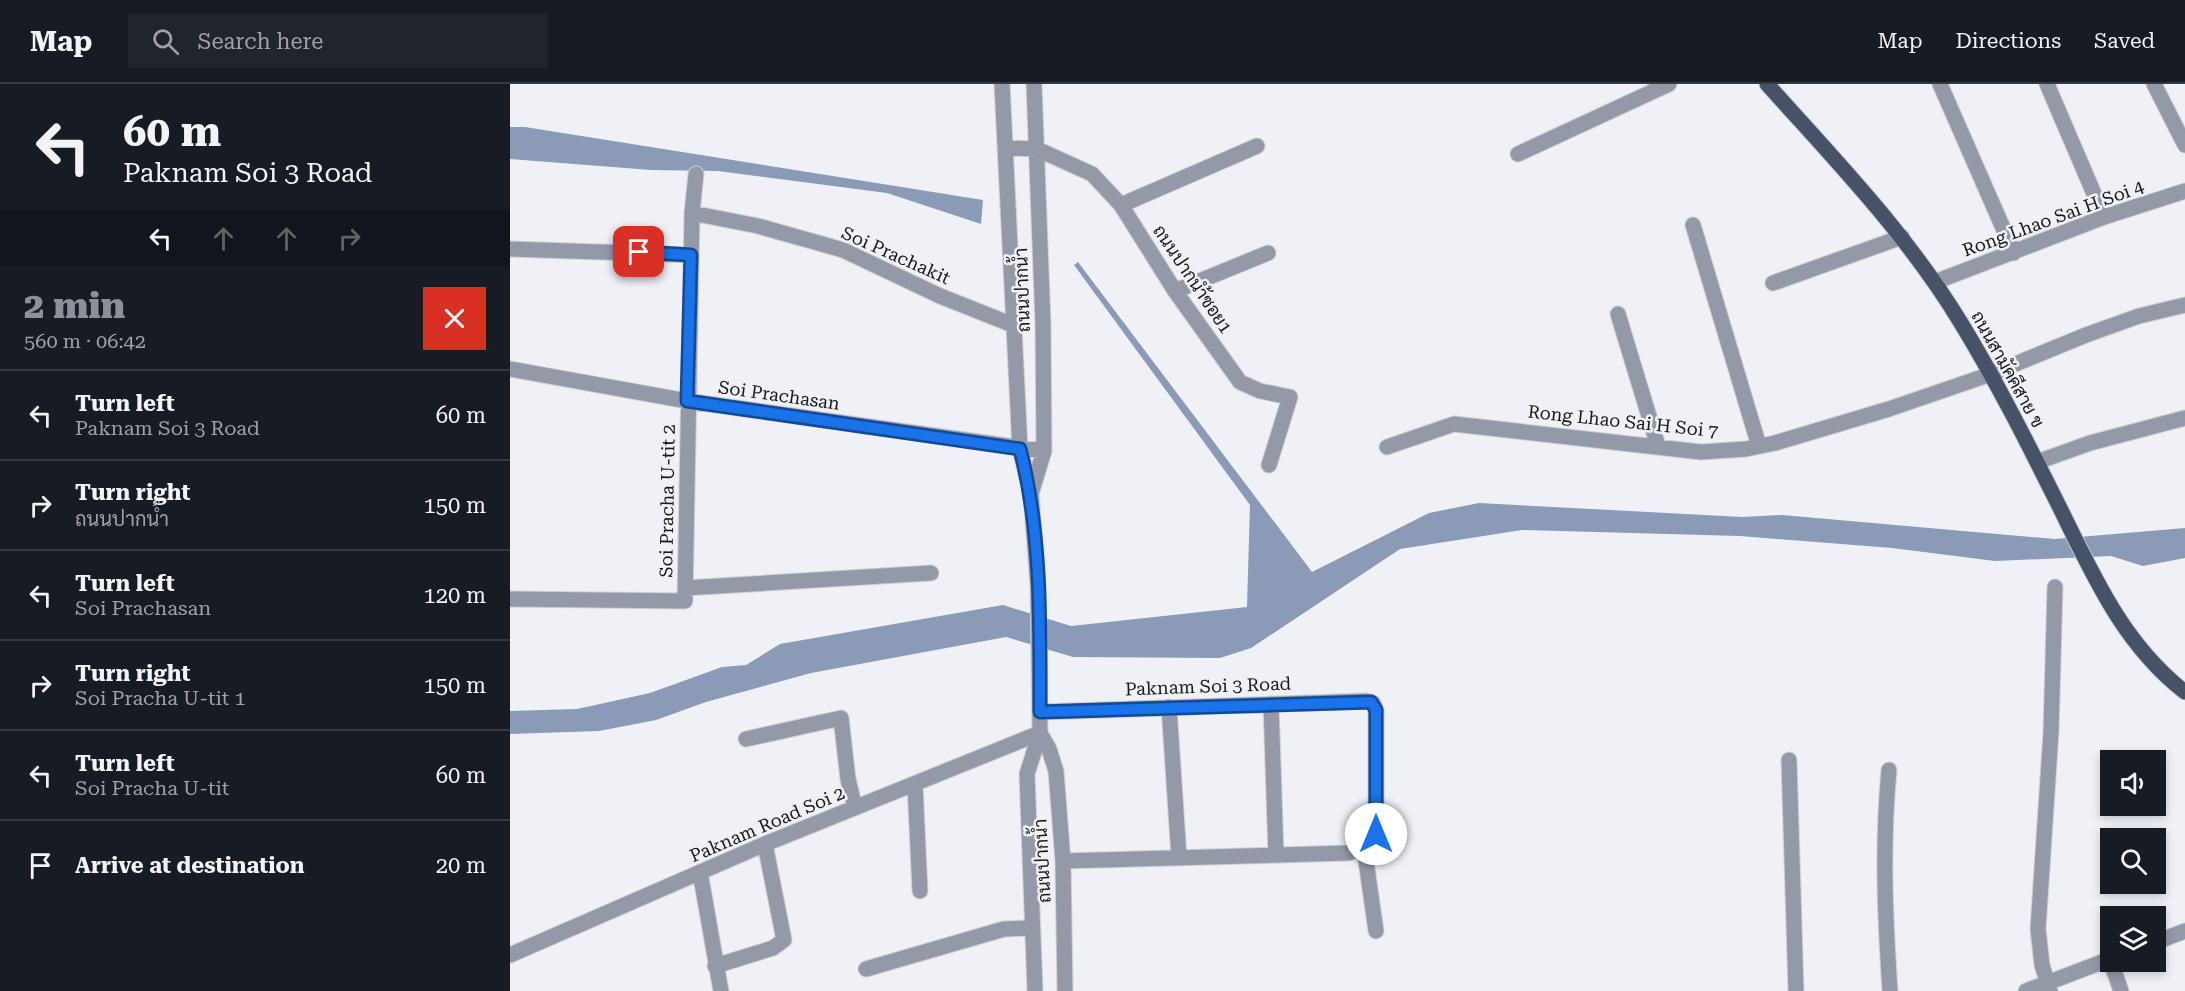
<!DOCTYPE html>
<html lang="en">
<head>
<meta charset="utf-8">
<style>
  :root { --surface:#171b24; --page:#20242c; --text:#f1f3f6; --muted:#9ea1a6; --line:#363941; --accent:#8c9099 }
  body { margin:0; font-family:"Roboto Serif",Sarabun,serif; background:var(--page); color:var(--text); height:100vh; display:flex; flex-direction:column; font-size:22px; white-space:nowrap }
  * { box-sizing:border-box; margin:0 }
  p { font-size:20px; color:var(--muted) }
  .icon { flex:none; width:33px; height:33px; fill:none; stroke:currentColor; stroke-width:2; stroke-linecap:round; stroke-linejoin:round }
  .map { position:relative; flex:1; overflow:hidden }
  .sheet { display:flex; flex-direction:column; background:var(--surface); width:510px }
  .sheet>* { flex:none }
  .guide { background:#171b24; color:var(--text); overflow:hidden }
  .fabs { position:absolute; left:1590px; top:666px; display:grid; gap:12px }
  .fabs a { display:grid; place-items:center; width:66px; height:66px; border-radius:0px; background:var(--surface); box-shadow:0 3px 9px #0003; font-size:30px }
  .pin { position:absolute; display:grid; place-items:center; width:51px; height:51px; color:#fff; margin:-26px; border-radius:12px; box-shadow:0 3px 9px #0006 }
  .me { position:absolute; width:66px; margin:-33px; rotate:0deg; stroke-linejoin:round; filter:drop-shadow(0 0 4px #0008) }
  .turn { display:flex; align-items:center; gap:21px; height:126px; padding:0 24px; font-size:27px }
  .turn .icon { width:78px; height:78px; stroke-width:2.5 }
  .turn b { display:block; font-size:42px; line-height:51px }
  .lanes { display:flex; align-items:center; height:57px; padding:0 24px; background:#0003; justify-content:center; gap:30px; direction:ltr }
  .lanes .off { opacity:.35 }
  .round { display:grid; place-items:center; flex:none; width:63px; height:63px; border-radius:0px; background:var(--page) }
  .headline { display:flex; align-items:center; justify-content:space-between; height:102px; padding:0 24px }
  h1 { font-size:36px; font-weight:800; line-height:45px; color:var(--accent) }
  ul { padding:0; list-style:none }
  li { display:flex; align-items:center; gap:18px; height:90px; padding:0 24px; border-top:2px solid var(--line) }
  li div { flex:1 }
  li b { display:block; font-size:22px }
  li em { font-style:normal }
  header { display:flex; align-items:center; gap:36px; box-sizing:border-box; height:84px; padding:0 30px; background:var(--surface); border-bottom:2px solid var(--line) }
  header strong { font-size:28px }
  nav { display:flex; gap:33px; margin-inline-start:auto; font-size:21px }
  .search { width:420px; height:54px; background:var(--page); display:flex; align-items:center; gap:15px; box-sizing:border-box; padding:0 21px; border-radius:0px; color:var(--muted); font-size:22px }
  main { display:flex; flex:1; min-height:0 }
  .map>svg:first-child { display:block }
</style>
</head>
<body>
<header>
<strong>Map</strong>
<div class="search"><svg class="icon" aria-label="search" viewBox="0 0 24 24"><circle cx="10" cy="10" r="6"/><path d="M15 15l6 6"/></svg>Search here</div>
<nav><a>Map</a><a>Directions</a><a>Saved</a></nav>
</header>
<main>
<section class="sheet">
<div class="guide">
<div class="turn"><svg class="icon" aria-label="left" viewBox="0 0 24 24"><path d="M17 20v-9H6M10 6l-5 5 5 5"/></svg><div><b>60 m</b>Paknam Soi 3 Road</div></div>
<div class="lanes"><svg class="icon" aria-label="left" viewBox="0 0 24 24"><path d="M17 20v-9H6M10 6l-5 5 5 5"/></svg><svg class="icon off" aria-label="ahead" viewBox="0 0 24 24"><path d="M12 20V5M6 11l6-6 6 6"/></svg><svg class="icon off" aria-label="ahead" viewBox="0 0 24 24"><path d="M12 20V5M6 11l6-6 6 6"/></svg><svg class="icon off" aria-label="right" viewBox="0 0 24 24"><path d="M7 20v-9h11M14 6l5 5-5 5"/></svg></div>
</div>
<div class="headline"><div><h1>2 min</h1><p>560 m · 06:42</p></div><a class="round" style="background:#d93025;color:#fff"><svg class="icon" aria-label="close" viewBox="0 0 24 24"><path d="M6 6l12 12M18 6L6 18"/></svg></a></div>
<ul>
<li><svg class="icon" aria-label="left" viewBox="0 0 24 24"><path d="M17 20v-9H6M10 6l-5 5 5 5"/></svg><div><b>Turn left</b><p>Paknam Soi 3 Road</p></div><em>60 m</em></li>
<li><svg class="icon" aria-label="right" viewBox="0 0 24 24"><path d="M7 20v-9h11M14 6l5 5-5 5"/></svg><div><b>Turn right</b><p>ถนนปากน้ำ</p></div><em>150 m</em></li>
<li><svg class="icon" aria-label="left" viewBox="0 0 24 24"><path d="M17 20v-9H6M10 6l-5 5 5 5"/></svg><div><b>Turn left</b><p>Soi Prachasan</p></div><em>120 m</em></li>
<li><svg class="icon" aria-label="right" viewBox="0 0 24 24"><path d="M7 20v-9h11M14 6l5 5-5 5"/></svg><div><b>Turn right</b><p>Soi Pracha U-tit 1</p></div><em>150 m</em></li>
<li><svg class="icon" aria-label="left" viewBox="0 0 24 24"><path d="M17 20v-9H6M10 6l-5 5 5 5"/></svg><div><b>Turn left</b><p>Soi Pracha U-tit</p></div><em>60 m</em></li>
<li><svg class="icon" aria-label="arrive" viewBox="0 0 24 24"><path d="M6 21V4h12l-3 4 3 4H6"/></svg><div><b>Arrive at destination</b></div><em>20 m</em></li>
</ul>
</section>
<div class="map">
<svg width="1675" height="907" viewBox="0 0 1675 907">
  <rect width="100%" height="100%" fill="#eff1f7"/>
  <path fill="#8b9ab7" d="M 0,43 L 15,43 L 473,116 L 471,140 L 377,109 L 208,87 L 141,86 L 0,75 Z
    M 568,178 L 802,488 L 919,429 L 969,419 L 1232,433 L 1272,431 L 1545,455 L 1675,444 L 1675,474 L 1633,482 L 1601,472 L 1485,477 L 1382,464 L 1230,452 L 1012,446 L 890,465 L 741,564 L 710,574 L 563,573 L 496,553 L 301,589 L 196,618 L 146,636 L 89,647 L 0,650 L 0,627 L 67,625 L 140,609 L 212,583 L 236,581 L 270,560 L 493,521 L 561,542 L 737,523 L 740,421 L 564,181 Z"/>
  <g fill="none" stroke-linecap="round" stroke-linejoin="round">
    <defs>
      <path id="minor" d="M 492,0 L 510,365 L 521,410 L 528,502 L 530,649 L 517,690 L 525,907
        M 1430,0 L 1504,169
        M 1537,0 L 1594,133
        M 1644,0 L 1675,61
        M 495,64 L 527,65 L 582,90 L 611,121 L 665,207 L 730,298 L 750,307 L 780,313 L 759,381
        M 1008,70 L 1159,0
        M 611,121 L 747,62
        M 182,129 L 248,142 L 333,166 L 430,212 L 503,241
        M 1183,141 L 1249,362
        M 0,165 L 181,171
        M 1425,198 L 1594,133 L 1675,107
        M 1263,199 L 1392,153
        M 665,207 L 758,169
        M 1108,230 L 1148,362
        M 0,285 L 177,317 L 534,367
        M 877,363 L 944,340 L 1191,368 L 1236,365 L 1265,359 L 1379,325 L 1481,290 L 1576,251 L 1629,232 L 1675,221
        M 1527,378 L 1580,359 L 1675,334
        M 521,410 L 534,367 L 533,240 L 524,0
        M 175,504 L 421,489
        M 0,515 L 175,517 L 182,129 L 186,90
        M 761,620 L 766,771
        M 659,623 L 669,773
        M 530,628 L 856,617 L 863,619 L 866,626 L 866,750 C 859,761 851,765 838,769 L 553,777
        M 530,649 L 539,665 L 546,687 L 553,777 L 555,907
        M 236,655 L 331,634 L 338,695 L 345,724
        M 1279,676 L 1286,907
        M 1379,686 C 1372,761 1375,832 1380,907
        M 405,700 L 410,807
        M 854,763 L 866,847
        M 190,788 L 211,907
        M 1646,858 L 1675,847
        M 0,871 L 255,760 L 530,649
        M 1601,878 L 1611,907
        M 205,882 L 263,864 L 274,856 L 255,760
        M 356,885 L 494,845 L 522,844
        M 1516,907 L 1600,875
        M 1540,907 L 1532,881 L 1528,845 L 1541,648 L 1545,503"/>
      <path id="major" d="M 1257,0 C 1326,77 1397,150 1451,239 C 1487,298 1518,360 1549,422 C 1583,491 1613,560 1675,608"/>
    </defs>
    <use href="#minor" stroke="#cdced4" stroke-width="17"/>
    <use href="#major" stroke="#cdced4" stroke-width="17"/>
    <use href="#minor" stroke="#9399a7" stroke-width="15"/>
    <use href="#major" stroke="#475268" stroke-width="15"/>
  </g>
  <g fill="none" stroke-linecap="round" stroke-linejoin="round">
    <defs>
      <path id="route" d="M 129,168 L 181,171 L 177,317 L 510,365 C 532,450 530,541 530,628 L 861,618 L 866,626 L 866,750"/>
    </defs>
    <use href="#route" stroke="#114b97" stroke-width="15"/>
    <use href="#route" stroke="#1a73e8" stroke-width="10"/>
  </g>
  <g text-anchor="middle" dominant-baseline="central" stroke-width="5" stroke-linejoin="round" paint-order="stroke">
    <g font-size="18" fill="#18191b" stroke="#eff1f7">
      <text transform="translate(1543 134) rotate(-20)">Rong Lhao Sai H Soi 4</text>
      <text transform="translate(386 171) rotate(24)">Soi Prachakit</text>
      <text transform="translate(683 195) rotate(56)">ถนนปากนำ้ซอย1</text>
      <text transform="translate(512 206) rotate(-92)">ถนนปากน้ำ</text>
      <text transform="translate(1498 285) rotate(61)">ถนนสามัคคีสาย ข</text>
      <text transform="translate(269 311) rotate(8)">Soi Prachasan</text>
      <text transform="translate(1113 337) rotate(6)">Rong Lhao Sai H Soi 7</text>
      <text transform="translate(157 417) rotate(-89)">Soi Pracha U-tit 2</text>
      <text transform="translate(698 602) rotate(-2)">Paknam Soi 3 Road</text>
      <text transform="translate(257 740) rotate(-23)">Paknam Road Soi 2</text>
      <text transform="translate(532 777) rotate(-93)">ถนนปากน้ำ</text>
    </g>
  </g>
</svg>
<div class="fabs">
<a><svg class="icon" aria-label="sound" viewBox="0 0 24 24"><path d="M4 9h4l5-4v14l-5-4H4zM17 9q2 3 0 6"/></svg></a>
<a><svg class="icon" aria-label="search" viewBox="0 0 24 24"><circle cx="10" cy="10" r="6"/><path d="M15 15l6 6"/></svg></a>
<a><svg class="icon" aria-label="layers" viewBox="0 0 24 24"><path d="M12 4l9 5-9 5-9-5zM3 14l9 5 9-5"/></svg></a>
</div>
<div class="pin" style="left:129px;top:168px;background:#d93025"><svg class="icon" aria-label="arrive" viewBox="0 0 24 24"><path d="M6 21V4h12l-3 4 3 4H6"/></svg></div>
<svg class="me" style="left:866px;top:750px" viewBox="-20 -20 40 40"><circle r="19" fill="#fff"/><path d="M0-13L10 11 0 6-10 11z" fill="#1a73e8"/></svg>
</div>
</main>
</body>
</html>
